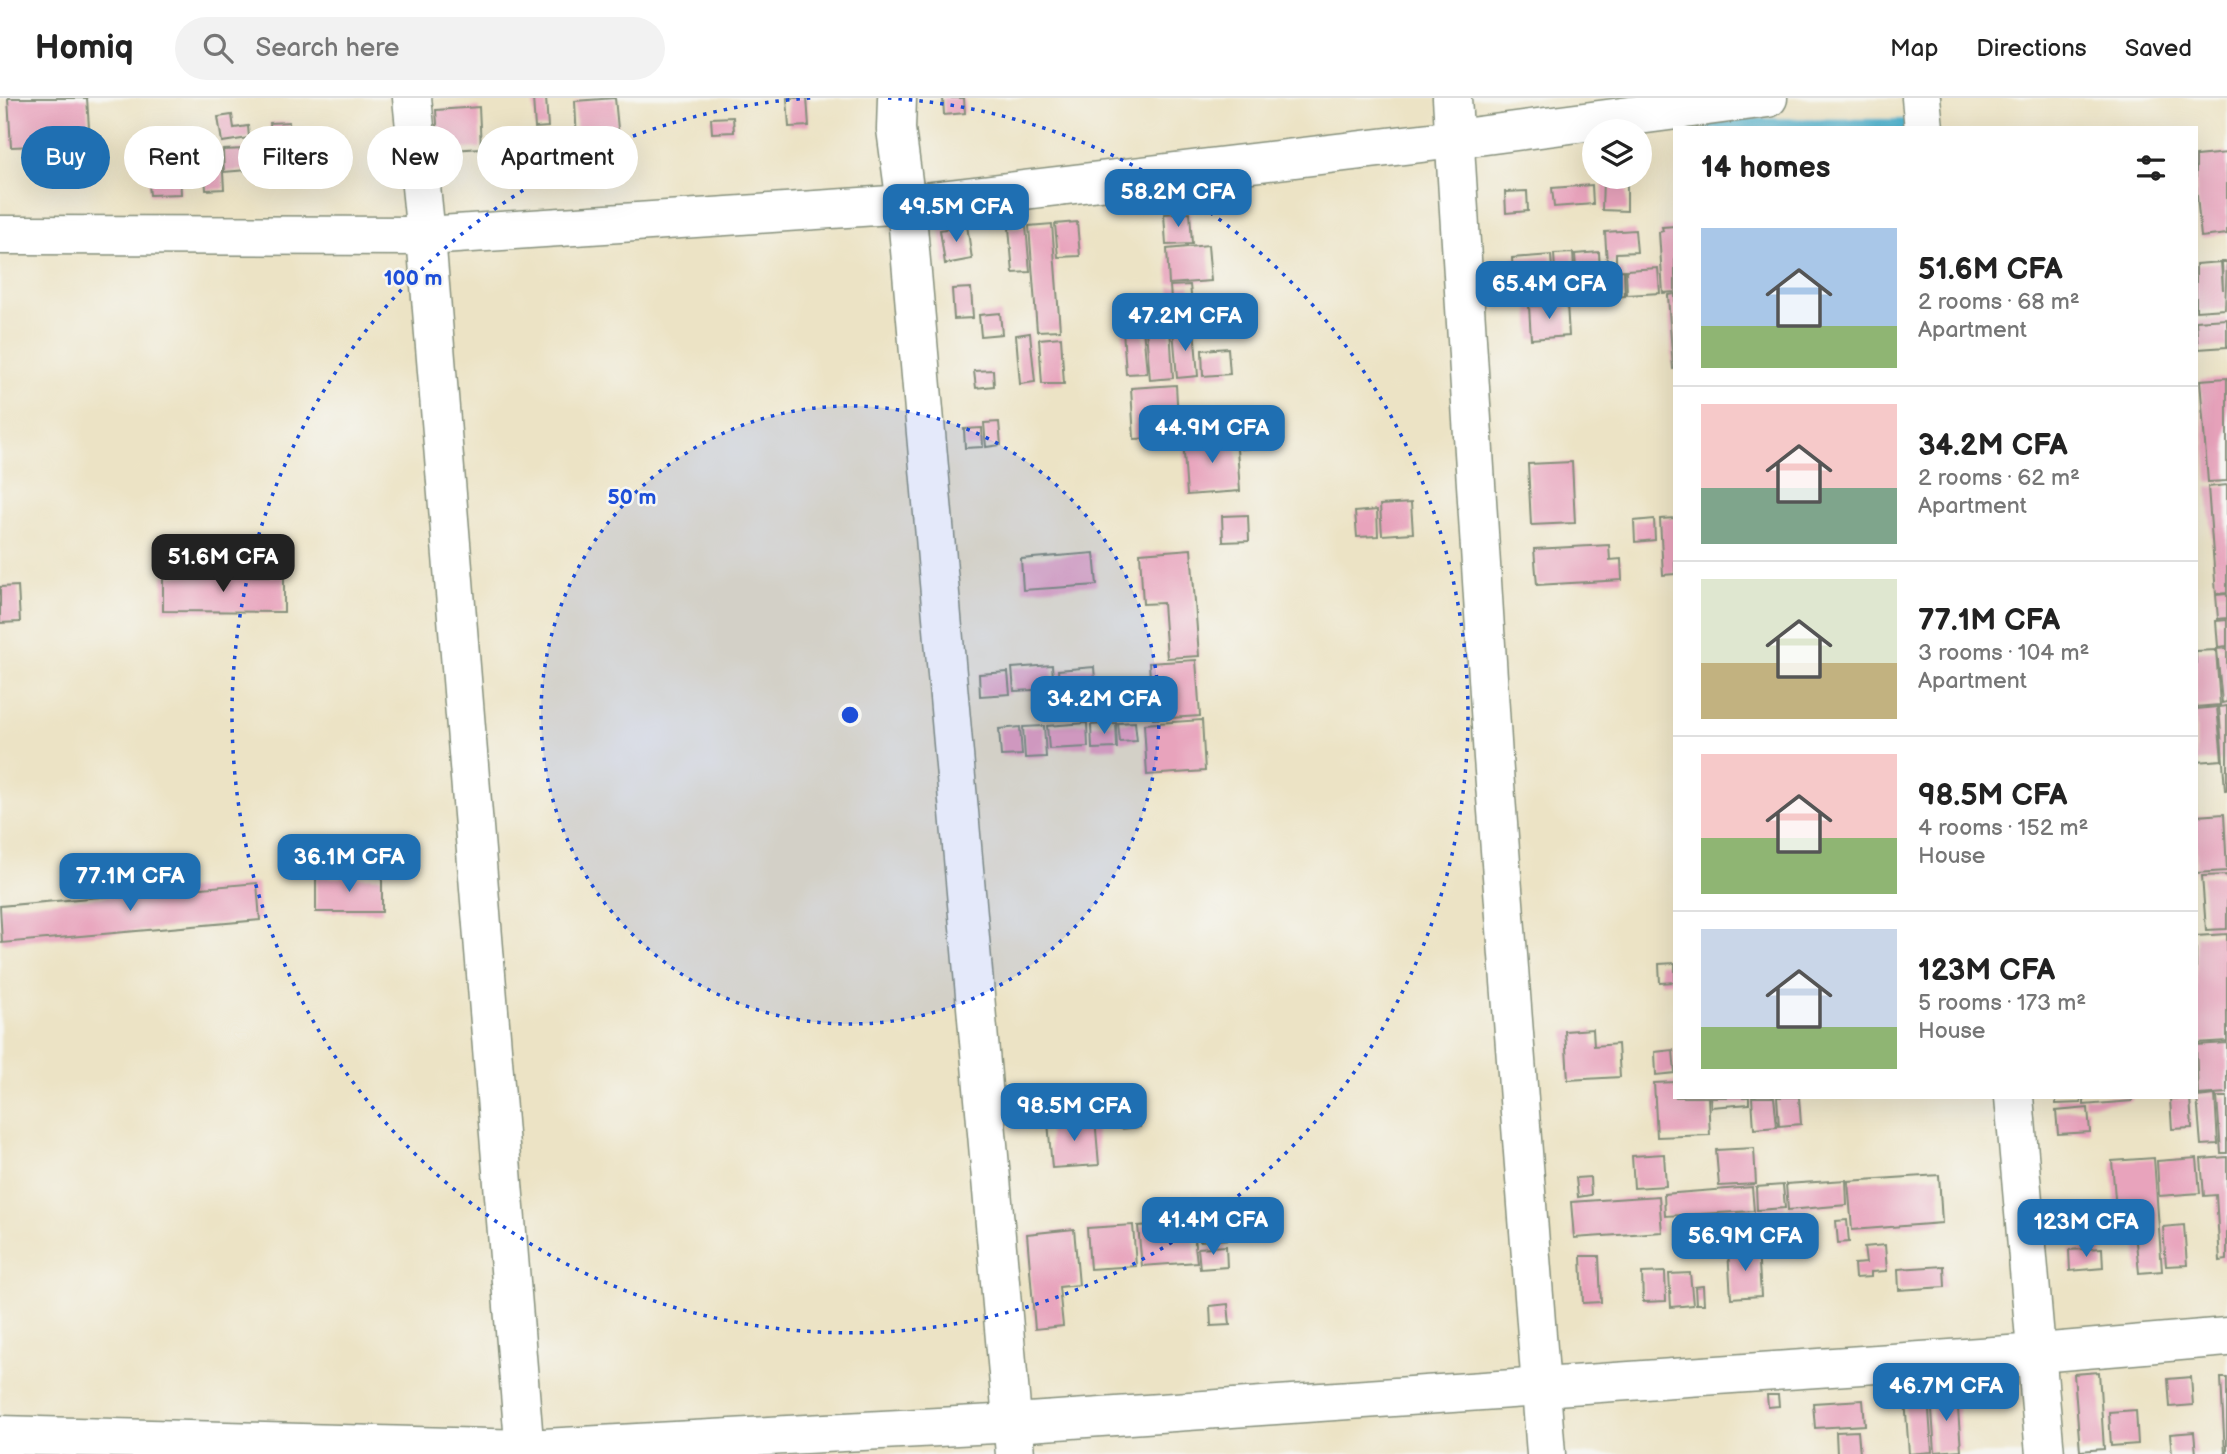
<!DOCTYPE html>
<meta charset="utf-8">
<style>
:root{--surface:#fff;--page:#f2f2f2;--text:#222;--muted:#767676;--line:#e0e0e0;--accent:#1f6fb2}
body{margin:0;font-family:"Balsamiq Sans",sans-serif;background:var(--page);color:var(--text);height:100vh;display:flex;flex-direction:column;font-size:26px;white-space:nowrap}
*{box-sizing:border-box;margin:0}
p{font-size:23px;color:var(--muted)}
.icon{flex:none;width:38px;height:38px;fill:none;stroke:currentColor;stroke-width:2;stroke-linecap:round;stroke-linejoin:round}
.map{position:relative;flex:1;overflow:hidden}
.panel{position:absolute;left:1673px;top:28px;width:525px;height:973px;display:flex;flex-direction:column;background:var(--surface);border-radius:0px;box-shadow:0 7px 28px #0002}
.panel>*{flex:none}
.banner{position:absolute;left:21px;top:28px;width:665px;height:63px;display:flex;gap:14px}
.fabs{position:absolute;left:1582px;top:21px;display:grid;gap:14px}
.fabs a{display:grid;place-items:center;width:70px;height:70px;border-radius:50%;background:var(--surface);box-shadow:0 7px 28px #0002;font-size:35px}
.price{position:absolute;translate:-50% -60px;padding:0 16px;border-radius:14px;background:var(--accent);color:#fff;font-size:23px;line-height:46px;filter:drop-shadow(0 2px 4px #0008)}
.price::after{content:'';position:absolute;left:50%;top:42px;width:21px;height:16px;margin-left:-10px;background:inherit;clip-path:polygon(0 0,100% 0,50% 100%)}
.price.current{background:#222;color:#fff}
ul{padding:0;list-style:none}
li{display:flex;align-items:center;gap:21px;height:175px;padding:0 28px}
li+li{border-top:2px solid var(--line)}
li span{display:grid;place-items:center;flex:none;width:196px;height:140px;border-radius:0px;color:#555}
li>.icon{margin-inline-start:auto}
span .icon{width:84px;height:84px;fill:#fffc;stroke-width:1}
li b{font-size:30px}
h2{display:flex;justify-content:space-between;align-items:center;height:84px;padding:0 28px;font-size:30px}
.pill{padding:0 24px;border-radius:32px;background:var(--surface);box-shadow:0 7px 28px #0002;font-size:24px;line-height:63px}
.pill.current{background:var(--accent);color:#fff}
header{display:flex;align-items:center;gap:42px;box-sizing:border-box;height:98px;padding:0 35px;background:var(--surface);border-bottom:2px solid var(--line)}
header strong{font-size:33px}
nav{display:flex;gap:38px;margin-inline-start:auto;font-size:24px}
.search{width:490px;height:63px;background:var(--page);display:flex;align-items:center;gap:18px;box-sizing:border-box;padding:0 24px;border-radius:38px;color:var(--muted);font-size:26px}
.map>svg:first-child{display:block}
</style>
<header>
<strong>Homiq</strong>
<div class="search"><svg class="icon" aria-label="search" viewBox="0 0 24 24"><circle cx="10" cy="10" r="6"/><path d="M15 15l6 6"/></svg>Search here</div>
<nav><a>Map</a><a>Directions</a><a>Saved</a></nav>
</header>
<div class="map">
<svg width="2227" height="1356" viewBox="0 0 2227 1356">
<rect width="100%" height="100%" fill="#f6f6f2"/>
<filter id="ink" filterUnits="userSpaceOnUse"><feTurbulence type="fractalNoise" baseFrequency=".0143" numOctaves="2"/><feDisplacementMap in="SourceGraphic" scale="14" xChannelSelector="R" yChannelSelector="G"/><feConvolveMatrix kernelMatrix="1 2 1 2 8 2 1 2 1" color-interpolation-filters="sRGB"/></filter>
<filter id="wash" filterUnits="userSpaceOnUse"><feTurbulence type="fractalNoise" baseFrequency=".00686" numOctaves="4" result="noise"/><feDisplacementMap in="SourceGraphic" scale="28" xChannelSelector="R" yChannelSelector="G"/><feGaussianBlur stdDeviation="1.57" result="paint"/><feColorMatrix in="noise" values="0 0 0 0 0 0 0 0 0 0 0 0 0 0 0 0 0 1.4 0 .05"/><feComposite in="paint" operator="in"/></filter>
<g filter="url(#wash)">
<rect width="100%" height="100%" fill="#ece3c5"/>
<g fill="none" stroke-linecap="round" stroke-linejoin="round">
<path stroke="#4fb2ce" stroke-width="12" d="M 1703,22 L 1711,26 L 1919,27"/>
</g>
<g id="blocks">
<g fill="#e8a3bc">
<path d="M 8,0 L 87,0 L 90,45 L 73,46 L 74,54 L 35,56 L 35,48 L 11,49 Z"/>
<path d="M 533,0 L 546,0 L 548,29 L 535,30 Z"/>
<path d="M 615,0 L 619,41 L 577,45 L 575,3 Z"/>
<path d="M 787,0 L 807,0 L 809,28 L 789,29 Z"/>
<path d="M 943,0 L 964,0 L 965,15 L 944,17 Z"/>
<path d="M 479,9 L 481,50 L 439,53 L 436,12 Z"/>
<path d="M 232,17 L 234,30 L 248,28 L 249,40 L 222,44 L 218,19 Z"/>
<path d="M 733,19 L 734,34 L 712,35 L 711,20 Z"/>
<path d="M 289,24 L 290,39 L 271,41 L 270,25 Z"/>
<path d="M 326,43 L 327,66 L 301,68 L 300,45 Z"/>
<path d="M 245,51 L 247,72 L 224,74 L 223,52 Z"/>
<path d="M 2227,55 L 2227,136 L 2201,139 L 2196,87 L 2196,58 Z"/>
<path d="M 222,59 L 224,91 L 206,92 L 204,60 Z"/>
<path d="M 180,75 L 181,96 L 150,97 L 148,76 Z"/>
<path d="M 1603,81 L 1627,82 L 1627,113 L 1602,112 Z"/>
<path d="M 1592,87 L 1593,106 L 1554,109 L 1552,90 Z"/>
<path d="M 1527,93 L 1528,113 L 1506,115 L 1505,94 Z"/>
<path d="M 1190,114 L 1192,146 L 1166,147 L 1164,116 Z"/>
<path d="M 1077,124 L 1080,158 L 1058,159 L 1055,126 Z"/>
<path d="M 1052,126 L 1060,232 L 1037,233 L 1029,128 Z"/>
<path d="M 967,127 L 972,161 L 945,166 L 940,132 Z"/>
<path d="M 1026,128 L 1030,174 L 1013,175 L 1009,130 Z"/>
<path d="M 1675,128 L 1675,194 L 1663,195 L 1659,134 L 1663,133 L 1662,129 Z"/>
<path d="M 1635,132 L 1637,154 L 1616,155 L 1616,164 L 1607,165 L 1605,134 Z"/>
<path d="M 1208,147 L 1211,183 L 1169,186 L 1167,151 Z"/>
<path d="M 1599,154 L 1601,193 L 1601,174 L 1624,172 L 1625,198 L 1578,202 L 1575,156 Z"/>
<path d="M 1573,155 L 1576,201 L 1557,202 L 1554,156 Z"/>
<path d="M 1551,157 L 1554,203 L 1515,205 L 1512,160 Z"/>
<path d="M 2221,164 L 2223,192 L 2222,164 L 2227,164 L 2225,211 L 2196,213 L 2196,166 Z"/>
<path d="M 1658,170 L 1660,195 L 1627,197 L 1626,172 Z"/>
<path d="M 1190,187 L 1194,226 L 1173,228 L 1170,188 Z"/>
<path d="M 971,190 L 973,220 L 954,221 L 952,191 Z"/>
<path d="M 1675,196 L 1675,271 L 1673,271 L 1668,197 Z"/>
<path d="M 1168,199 L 1169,225 L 1142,227 L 1140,201 Z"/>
<path d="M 1567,206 L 1569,238 L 1531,241 L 1529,208 Z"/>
<path d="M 1000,215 L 1002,236 L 981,238 L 979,217 Z"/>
<path d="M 2227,221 L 2227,249 L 2198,251 L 2196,223 Z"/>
<path d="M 1170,229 L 1173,280 L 1150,282 L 1146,232 Z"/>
<path d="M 1143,230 L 1147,275 L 1126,276 L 1123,232 Z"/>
<path d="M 1194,230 L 1198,278 L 1177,280 L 1173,231 Z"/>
<path d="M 1030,235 L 1035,284 L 1020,286 L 1016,237 Z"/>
<path d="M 1061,239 L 1064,286 L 1042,286 L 1039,241 Z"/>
<path d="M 1228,250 L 1230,276 L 1203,278 L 1202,252 Z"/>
<path d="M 993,272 L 994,288 L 976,290 L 974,273 Z"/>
<path d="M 2227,280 L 2227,383 L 2208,384 L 2200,282 Z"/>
<path d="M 1176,287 L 1179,339 L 1134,341 L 1131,290 Z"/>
<path d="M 999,324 L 1001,347 L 986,349 L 984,325 Z"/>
<path d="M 982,330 L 983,349 L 965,350 L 964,331 Z"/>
<path d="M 1273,331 L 1275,348 L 1241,351 L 1240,334 Z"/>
<path d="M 1236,337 L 1240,393 L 1187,397 L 1183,341 Z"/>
<path d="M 1572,364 L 1575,425 L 1531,427 L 1528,366 Z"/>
<path d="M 2227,387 L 2227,495 L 2216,496 L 2208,389 Z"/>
<path d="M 1411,405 L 1413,435 L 1382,437 L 1380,407 Z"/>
<path d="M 1377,412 L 1378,438 L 1357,439 L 1355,414 Z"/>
<path d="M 1248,417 L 1249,443 L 1223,444 L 1222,418 Z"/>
<path d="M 1675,420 L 1675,476 L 1663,477 L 1660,421 Z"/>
<path d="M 1654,421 L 1655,442 L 1635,444 L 1634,423 Z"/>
<path d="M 1609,447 L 1610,462 L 1621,461 L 1622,482 L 1537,487 L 1534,451 Z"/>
<path d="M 1191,451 L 1199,558 L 1167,560 L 1163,505 L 1143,506 L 1140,455 Z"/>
<path d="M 1094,455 L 1097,487 L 1023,492 L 1021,461 Z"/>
<path d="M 163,477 L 284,478 L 284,514 L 163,513 Z"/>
<path d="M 18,488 L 20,524 L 0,525 L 0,489 Z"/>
<path d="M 2227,496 L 2227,520 L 2218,521 L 2216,497 Z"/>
<path d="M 2227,522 L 2227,548 L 2218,549 L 2216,523 Z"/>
<path d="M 2227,550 L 2227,604 L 2222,605 L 2217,551 Z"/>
<path d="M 2216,552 L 2220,607 L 2196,609 L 2196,553 Z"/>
<path d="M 1196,562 L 1200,618 L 1153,621 L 1149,565 Z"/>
<path d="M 1052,567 L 1054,591 L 1014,593 L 1012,570 Z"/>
<path d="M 1094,569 L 1096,595 L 1060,598 L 1058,572 Z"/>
<path d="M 1008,574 L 1010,596 L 980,598 L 979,576 Z"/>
<path d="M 2227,608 L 2227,692 L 2225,692 L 2219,609 Z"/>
<path d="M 2217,609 L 2222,662 L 2196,664 L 2196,611 Z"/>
<path d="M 1202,622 L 1205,673 L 1147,677 L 1144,626 Z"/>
<path d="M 1135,624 L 1137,643 L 1120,644 L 1118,625 Z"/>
<path d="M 1087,625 L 1088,649 L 1049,651 L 1047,628 Z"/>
<path d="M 1116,625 L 1117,650 L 1092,651 L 1091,627 Z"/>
<path d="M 1044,628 L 1046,659 L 1025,660 L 1023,629 Z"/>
<path d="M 1020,629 L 1022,657 L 1001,658 L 999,631 Z"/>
<path d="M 2224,716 L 2227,773 L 2196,775 L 2196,718 Z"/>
<path d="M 2227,777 L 2227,831 L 2206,832 L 2202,778 Z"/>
<rect x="316" y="779" width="66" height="35"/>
<path d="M 257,785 L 260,822 L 2,845 L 0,808 Z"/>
<path d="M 2227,836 L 2227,943 L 2196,945 L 2196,838 Z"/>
<path d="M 1675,865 L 1675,884 L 1660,885 L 1659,866 Z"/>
<path d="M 1593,931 L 1594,948 L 1618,946 L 1620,979 L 1568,982 L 1565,933 Z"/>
<path d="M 2227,945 L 2227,995 L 2198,997 L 2196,947 Z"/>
<path d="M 1673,952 L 1675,975 L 1656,977 L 1655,954 Z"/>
<path d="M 1675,984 L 1675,999 L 1708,999 L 1710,1037 L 1657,1039 L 1654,985 Z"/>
<path d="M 2215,997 L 2218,1046 L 2201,1047 L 2197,999 Z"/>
<path d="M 1710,999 L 1749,999 L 1749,1006 L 1711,1009 Z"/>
<path d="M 1752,999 L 1774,999 L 1777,1029 L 1754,1031 Z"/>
<path d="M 1777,999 L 1799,999 L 1801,1026 L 1779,1028 Z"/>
<path d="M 2056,999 L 2081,999 L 2081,1005 L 2056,1006 Z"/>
<path d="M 2084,999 L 2132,999 L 2132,1003 L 2084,1007 Z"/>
<path d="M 2217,999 L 2227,999 L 2227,1055 L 2221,1055 Z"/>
<path d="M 2190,1000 L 2192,1030 L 2172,1031 L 2170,1001 Z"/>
<path d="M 2088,1010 L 2090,1034 L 2058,1036 L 2056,1013 Z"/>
<path d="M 1139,1012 L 1140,1029 L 1121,1031 L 1119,1014 Z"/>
<path d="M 1095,1020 L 1099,1067 L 1052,1070 L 1048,1024 Z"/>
<path d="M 1754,1050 L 1756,1086 L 1719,1088 L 1716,1052 Z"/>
<path d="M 1664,1056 L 1666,1088 L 1634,1090 L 1632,1058 Z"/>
<path d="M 2227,1059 L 2227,1162 L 2220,1163 L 2216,1097 L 2204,1098 L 2201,1061 Z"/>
<path d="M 2154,1060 L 2162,1173 L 2139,1175 L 2134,1124 L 2117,1125 L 2112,1063 Z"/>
<path d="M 2197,1060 L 2200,1095 L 2159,1098 L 2157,1063 Z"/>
<path d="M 1939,1077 L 1942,1125 L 1852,1132 L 1848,1083 Z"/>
<path d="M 1590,1079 L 1591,1097 L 1578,1099 L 1576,1080 Z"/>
<path d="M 1846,1082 L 1847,1107 L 1788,1112 L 1786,1086 Z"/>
<path d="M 1783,1087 L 1785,1110 L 1757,1112 L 1756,1089 Z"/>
<path d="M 1752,1089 L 1754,1113 L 1665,1118 L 1664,1096 Z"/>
<path d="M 1659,1098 L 1662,1134 L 1574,1140 L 1571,1104 Z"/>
<path d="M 1226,1119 L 1229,1141 L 1200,1143 L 1198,1122 Z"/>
<path d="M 1847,1122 L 1849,1144 L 1838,1145 L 1836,1123 Z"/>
<path d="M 1192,1124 L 1197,1164 L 1142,1168 L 1138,1128 Z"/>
<path d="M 1133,1127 L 1136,1168 L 1090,1171 L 1087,1130 Z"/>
<path d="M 2184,1127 L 2187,1167 L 2166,1168 L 2163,1129 Z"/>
<path d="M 1074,1131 L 1079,1187 L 1059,1189 L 1063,1228 L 1035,1231 L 1027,1136 Z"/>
<path d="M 1885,1147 L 1887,1173 L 1871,1174 L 1871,1179 L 1855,1180 L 1854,1166 L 1866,1165 L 1864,1149 Z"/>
<path d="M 1226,1148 L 1227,1169 L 1200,1171 L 1198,1150 Z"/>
<path d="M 1758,1150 L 1761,1198 L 1731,1200 L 1728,1152 Z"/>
<path d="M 2102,1150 L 2103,1170 L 2070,1173 L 2069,1152 Z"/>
<path d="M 1581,1158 L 1599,1158 L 1601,1204 L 1583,1205 Z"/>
<path d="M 1944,1168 L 1945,1189 L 1899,1192 L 1898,1171 Z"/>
<path d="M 1665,1174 L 1666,1203 L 1643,1204 L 1642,1175 Z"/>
<path d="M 1690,1175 L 1693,1207 L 1671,1209 L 1669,1176 Z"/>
<path d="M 1703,1188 L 1704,1206 L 1696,1206 L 1695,1189 Z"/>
<path d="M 1228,1206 L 1230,1227 L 1211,1228 L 1210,1208 Z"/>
<path d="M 2099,1274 L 2104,1351 L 2080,1353 L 2074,1276 Z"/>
<path d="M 2191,1279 L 2193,1307 L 2170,1309 L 2168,1281 Z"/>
<path d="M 2221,1280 L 2227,1280 L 2227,1356 L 2225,1356 Z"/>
<path d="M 1767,1297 L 1778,1297 L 1779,1308 L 1768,1309 Z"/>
<path d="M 1957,1297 L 1961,1352 L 1935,1354 L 1931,1299 Z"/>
<path d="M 1928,1299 L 1932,1354 L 1909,1356 L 1905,1301 Z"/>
<path d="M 1863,1302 L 1865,1327 L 1815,1330 L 1813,1305 Z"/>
<path d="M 2136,1312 L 2138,1346 L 2111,1348 L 2109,1314 Z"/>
<path d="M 1858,1333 L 1860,1356 L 1837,1356 L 1836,1334 Z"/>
<path d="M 2194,1334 L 2196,1356 L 2172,1356 L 2170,1336 Z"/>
</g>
</g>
</g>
<g filter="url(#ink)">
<use href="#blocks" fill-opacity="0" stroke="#86907c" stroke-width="2"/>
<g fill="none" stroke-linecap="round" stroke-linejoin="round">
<defs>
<g id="minor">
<path d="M 412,0 L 426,138 L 525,1356"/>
<path d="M 897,0 L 896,31 L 906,106 L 1015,1356"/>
<path d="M 1452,0 L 1493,660 L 1546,1356"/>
<path d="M 1921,0 L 1924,30"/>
<path d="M 0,137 L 426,138 L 906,106 L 1455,41 L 1768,0"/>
<path d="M 2014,999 L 2045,1356"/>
<path d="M 0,1337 L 525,1351 L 1014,1325 L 2038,1255 L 2227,1239"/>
</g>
</defs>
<use href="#minor" stroke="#86907c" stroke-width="41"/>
<use href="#minor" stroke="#fff" stroke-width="38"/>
</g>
</g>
<circle cx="850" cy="617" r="309" fill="#1d4ed8" fill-opacity=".12"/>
<g fill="none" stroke="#1d4ed8" stroke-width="3.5" stroke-dasharray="3.5 7">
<circle cx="850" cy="617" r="309"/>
<path d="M888 0A618 618 0 1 1 812 0"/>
</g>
<circle cx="850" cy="617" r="10" fill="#1d4ed8" stroke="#f6f6f2" stroke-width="3.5"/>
<g font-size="21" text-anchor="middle" font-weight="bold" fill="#1d4ed8" stroke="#f6f6f2" stroke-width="5" stroke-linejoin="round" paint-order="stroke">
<text x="413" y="187">100 m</text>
<text x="632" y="406">50 m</text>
</g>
</svg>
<div class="fabs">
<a><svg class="icon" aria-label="layers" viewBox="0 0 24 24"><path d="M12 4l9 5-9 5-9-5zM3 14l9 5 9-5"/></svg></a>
</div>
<b class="price" style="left:1178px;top:131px">58.2M CFA</b>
<b class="price" style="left:956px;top:146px">49.5M CFA</b>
<b class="price" style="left:1549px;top:223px">65.4M CFA</b>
<b class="price" style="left:1185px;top:255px">47.2M CFA</b>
<b class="price" style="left:1212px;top:367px">44.9M CFA</b>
<b class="price current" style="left:223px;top:496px">51.6M CFA</b>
<b class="price" style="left:1104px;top:638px">34.2M CFA</b>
<b class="price" style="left:349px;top:796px">36.1M CFA</b>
<b class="price" style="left:130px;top:815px">77.1M CFA</b>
<b class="price" style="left:1074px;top:1045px">98.5M CFA</b>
<b class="price" style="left:1213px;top:1159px">41.4M CFA</b>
<b class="price" style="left:2086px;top:1161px">123M CFA</b>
<b class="price" style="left:1745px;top:1175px">56.9M CFA</b>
<b class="price" style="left:1946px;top:1325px">46.7M CFA</b>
<div class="banner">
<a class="pill current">Buy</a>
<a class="pill">Rent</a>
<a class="pill">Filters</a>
<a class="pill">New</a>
<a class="pill">Apartment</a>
</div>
<section class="panel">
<h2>14 homes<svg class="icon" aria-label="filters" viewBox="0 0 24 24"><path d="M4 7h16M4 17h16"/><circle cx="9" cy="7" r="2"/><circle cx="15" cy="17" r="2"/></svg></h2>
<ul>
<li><span style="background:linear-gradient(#a9c7e8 70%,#8fb573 0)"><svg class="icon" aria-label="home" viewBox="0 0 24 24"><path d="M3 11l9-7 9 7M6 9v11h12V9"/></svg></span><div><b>51.6M CFA</b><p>2 rooms · 68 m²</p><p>Apartment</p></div></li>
<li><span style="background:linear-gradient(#f6c9c9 60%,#7fa58c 0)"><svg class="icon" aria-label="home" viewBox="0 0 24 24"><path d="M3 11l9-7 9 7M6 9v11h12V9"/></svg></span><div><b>34.2M CFA</b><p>2 rooms · 62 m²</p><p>Apartment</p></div></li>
<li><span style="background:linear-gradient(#dfe7d0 60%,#c2b280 0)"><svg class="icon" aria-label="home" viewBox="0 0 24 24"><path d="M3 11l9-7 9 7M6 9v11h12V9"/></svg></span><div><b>77.1M CFA</b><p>3 rooms · 104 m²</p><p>Apartment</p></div></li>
<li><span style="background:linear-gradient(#f6c9c9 60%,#8fb573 0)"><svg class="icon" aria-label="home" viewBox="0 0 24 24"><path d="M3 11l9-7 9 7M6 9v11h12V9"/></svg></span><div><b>98.5M CFA</b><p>4 rooms · 152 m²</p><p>House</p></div></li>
<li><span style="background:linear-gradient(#c9d6e8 70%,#8fb573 0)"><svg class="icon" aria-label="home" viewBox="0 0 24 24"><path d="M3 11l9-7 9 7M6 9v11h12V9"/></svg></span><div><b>123M CFA</b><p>5 rooms · 173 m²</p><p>House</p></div></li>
</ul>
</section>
</div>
